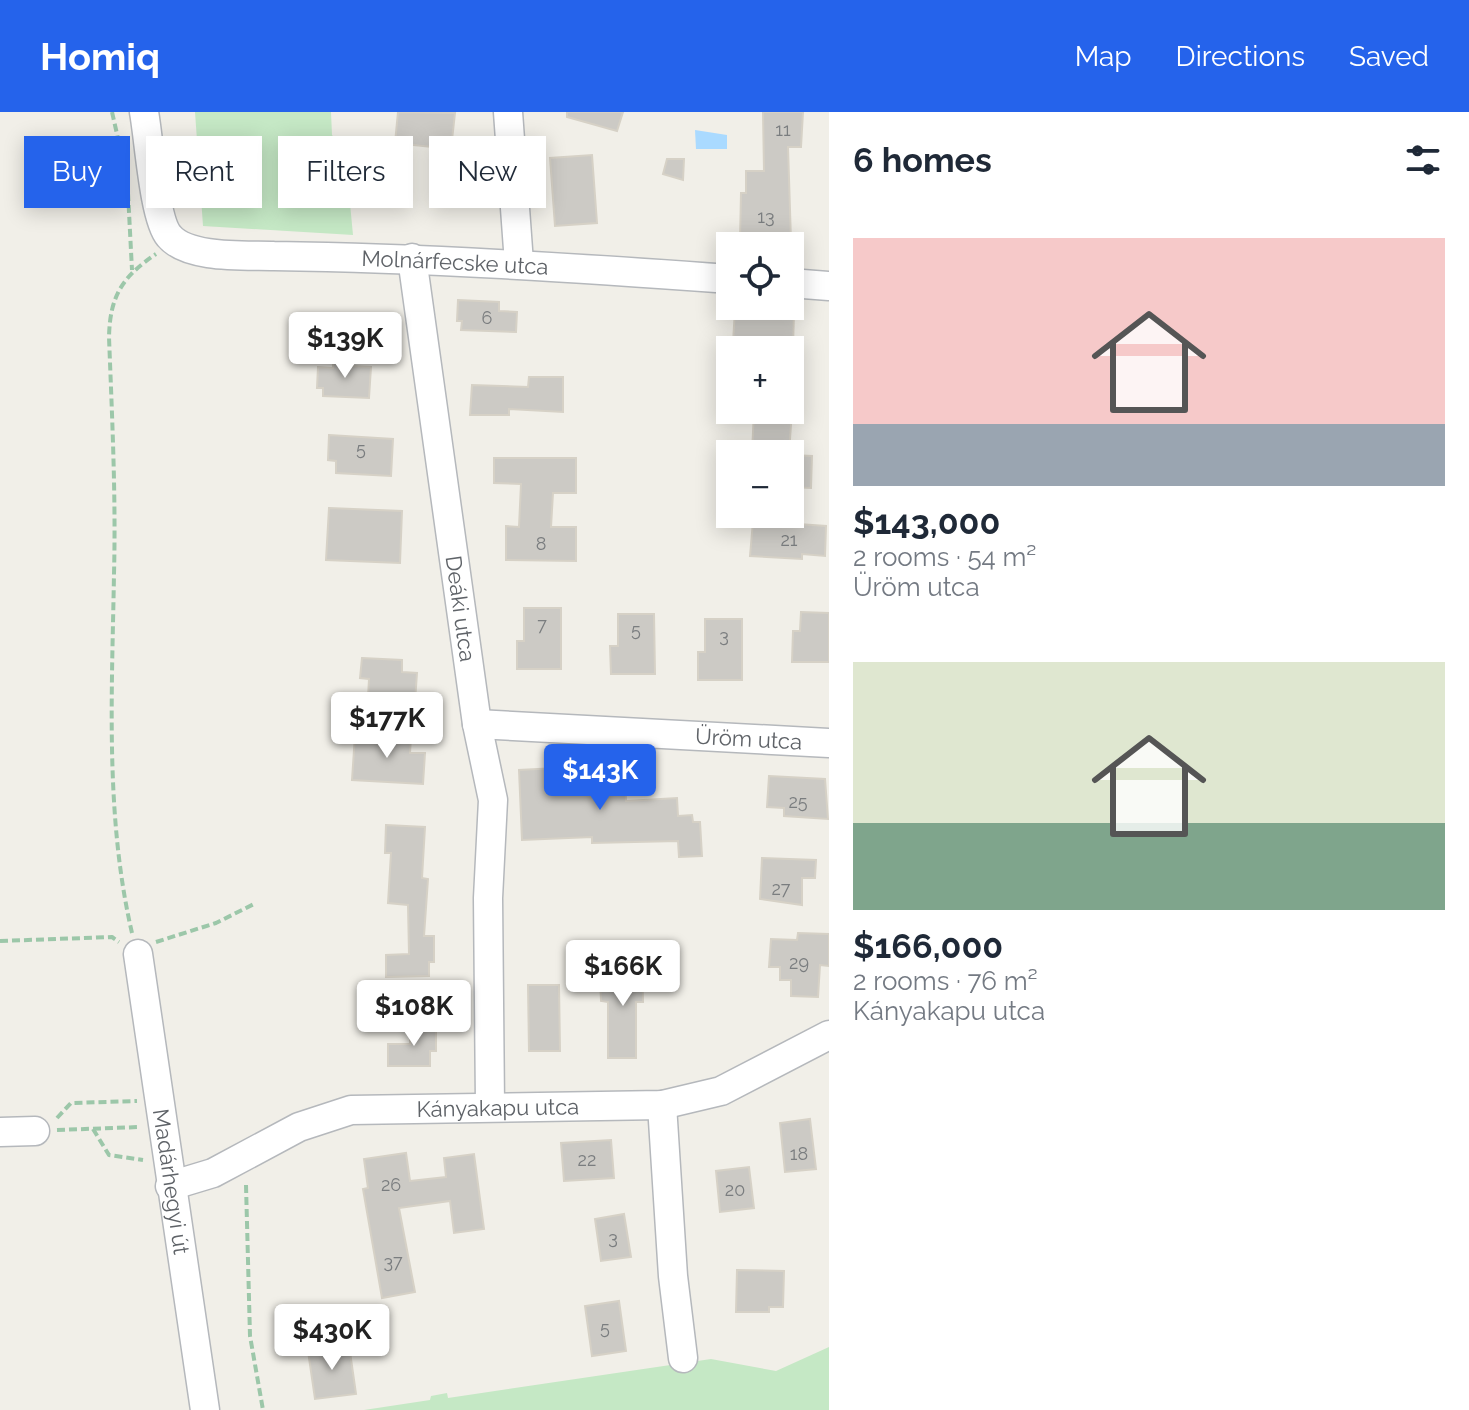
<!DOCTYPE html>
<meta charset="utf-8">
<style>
:root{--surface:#fff;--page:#f2f2f3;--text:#1f2937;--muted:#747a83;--accent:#2563eb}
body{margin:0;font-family:Raleway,sans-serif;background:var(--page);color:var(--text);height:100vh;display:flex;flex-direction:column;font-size:30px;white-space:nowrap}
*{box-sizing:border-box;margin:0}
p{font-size:26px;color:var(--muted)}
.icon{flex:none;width:44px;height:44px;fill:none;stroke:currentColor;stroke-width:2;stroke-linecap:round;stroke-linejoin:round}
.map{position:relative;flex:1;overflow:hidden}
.details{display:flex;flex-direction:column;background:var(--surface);width:640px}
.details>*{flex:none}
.hud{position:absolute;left:24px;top:24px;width:684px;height:72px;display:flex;gap:16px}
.controls{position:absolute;left:716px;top:120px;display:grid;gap:16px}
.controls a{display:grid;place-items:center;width:88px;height:88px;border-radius:0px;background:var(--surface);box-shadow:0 4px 20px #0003;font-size:40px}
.price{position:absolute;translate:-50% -68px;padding:0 18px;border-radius:8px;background:#fff;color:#222;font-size:26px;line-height:52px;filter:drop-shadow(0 2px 4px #0008)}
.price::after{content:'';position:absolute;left:50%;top:48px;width:24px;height:18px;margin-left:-12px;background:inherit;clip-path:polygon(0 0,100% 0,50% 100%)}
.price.current{background:var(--accent);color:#fff}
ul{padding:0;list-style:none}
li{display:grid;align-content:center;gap:16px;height:424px;padding:0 24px}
li span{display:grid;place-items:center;height:248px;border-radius:0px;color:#555}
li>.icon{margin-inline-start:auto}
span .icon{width:144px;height:144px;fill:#fffc;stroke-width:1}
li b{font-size:34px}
h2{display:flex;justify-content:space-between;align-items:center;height:96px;padding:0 24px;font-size:34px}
.chip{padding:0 28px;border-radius:0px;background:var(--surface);box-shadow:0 4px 20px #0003;font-size:28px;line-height:72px}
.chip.current{background:var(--accent);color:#fff}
header{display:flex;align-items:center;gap:48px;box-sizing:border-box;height:112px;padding:0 40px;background:var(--accent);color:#fff}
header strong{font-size:38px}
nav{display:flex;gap:44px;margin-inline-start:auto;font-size:28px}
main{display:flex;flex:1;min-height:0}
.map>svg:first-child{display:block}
</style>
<header>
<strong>Homiq</strong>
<nav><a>Map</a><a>Directions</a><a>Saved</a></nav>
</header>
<main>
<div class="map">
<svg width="829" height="1298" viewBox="0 0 829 1298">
<rect width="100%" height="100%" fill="#f1efe8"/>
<g fill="#c5e8c5">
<path d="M 195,0 L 331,0 L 332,23 L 345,39 L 353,123 L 203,114 Z"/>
<path d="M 829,1235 L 829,1298 L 364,1298 L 430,1288 L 431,1284 L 447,1281 L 448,1286 L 711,1247 L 776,1259 Z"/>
</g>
<path fill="#aadaff" d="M 695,18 L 727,23 L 727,37 L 696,37 Z"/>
<g fill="#cccac5" stroke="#d6d1c6" stroke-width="2">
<path d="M 398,0 L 455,1 L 451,37 L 395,31 Z"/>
<path d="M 567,0 L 623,0 L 617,19 L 567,5 Z"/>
<path d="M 763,0 L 803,0 L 801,35 L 788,35 L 791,129 L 740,128 L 741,81 L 746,81 L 746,59 L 764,59 Z"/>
<path d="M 592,43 L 597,111 L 555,114 L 550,46 Z"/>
<path d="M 667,47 L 684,47 L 683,68 L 663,62 Z"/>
<path d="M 458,188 L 499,190 L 499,199 L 517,200 L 516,220 L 461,218 L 462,209 L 457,209 Z"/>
<path d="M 735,197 L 794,200 L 793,235 L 733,231 Z"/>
<path d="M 333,248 L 351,248 L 351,254 L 371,255 L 369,286 L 323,284 L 323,276 L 317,276 L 318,255 L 333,256 Z"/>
<path d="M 529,265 L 563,265 L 563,300 L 509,297 L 509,303 L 470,303 L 472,273 L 528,275 Z"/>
<path d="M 754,298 L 792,298 L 789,342 L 752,342 Z"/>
<path d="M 329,323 L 393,327 L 391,364 L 336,361 L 336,349 L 328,348 Z"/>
<path d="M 790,343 L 812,344 L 811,376 L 790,375 Z"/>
<path d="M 494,346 L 576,346 L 576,381 L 553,381 L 551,415 L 576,415 L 576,449 L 506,448 L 506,414 L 519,415 L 521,372 L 494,371 Z"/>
<path d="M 329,396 L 402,399 L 400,451 L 326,448 Z"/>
<path d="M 753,409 L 826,414 L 825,444 L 802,442 L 802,447 L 750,444 Z"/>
<path d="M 524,496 L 561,496 L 561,557 L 517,557 L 517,529 L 524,529 Z"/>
<path d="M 801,500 L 829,501 L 829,550 L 792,550 L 793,519 L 800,519 Z"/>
<path d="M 618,502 L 654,502 L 655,562 L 611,562 L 610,534 L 618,534 Z"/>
<path d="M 705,507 L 742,507 L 742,568 L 698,568 L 698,540 L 705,540 Z"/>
<path d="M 362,546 L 402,548 L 402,560 L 417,561 L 415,589 L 368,586 L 369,567 L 360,566 Z"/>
<path d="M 355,623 L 411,625 L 410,641 L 425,641 L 423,672 L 352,668 Z"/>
<path d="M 556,656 L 557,665 L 625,662 L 626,689 L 677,686 L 678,704 L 692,703 L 693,710 L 700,710 L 702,744 L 679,745 L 678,729 L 592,731 L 592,725 L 522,728 L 519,658 Z"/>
<path d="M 769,664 L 825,667 L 828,707 L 784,704 L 784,696 L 767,695 Z"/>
<path d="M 386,713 L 425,715 L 422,766 L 428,767 L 424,824 L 434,824 L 434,850 L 429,850 L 429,864 L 386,865 L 386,843 L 409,842 L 408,793 L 388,791 L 391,741 L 385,741 Z"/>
<path d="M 762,746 L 816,748 L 815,766 L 802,766 L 802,793 L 760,787 Z"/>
<path d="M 798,821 L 829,822 L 829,854 L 820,853 L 818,885 L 791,884 L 791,868 L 780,868 L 780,855 L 769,855 L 771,827 L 797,828 Z"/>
<path d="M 611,851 L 642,851 L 643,890 L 636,890 L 636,946 L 608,946 L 608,890 L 601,889 L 600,868 L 611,867 Z"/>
<path d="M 528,873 L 559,873 L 560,939 L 529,939 Z"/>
<path d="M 410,913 L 436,913 L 436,939 L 430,939 L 430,954 L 388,954 L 388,932 L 410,932 Z"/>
<path d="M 810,1007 L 816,1057 L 785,1060 L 780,1011 Z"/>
<path d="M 611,1028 L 614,1066 L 564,1069 L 561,1031 Z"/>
<path d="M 406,1041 L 410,1069 L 446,1065 L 444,1046 L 474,1042 L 484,1117 L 454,1121 L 450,1089 L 399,1096 L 415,1180 L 382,1186 L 363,1077 L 368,1076 L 364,1047 Z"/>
<path d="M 749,1055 L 754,1096 L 720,1100 L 716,1059 Z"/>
<path d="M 624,1102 L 631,1145 L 601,1149 L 595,1107 Z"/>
<path d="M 737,1158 L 784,1159 L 783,1195 L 769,1195 L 769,1200 L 736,1200 Z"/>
<path d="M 619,1189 L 626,1239 L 592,1244 L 585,1194 Z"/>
<path d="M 349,1233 L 356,1282 L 315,1287 L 308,1239 Z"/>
</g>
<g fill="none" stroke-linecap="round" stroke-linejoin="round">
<defs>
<g id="minor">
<path id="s1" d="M 144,0 C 149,27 154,107 169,124 C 188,147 246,143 274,144 C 426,146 578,156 730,167"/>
<path d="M 508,0 L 519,151"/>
<path id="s2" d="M 412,146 L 477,612 L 493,688 L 488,786 L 490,993"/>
<path d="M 790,171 L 829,174"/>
<path id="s3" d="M 477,612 L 829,631"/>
<path id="s4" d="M 138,842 L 205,1298"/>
<path d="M 662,993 L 673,1164 L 683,1246"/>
<path d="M 0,1020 L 35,1019"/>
<path id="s5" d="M 170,1074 L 213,1061 L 299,1015 L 351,998 L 662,993 L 721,979 L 829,923"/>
</g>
</defs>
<use href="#minor" stroke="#b5b8bc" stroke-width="31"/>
<g stroke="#9cc7a9" stroke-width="4" stroke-dasharray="8 4" stroke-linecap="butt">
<path d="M 112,0 L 122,44"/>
<path d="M 128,81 L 132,158"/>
<path d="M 132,821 C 105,705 112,581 114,462 C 116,383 112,304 109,225 C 110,184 122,165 156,142"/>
<path d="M 0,829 L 112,825 L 119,830"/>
<path d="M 156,830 L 216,811 L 254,792"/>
<path d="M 57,1006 L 71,991 L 137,989"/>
<path d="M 93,1017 L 109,1043 L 143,1048"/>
<path d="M 57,1018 L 140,1015"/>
<path d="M 246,1073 L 250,1224 L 263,1298"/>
</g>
<use href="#minor" stroke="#fff" stroke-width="28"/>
</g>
<g text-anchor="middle" stroke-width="6" stroke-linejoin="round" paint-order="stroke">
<g font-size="18" fill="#7a7d7f">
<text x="783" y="24">11</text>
<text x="766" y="111">13</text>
<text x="487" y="212">6</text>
<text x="361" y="343">5</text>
<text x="789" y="434">21</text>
<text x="541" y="438">8</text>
<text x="542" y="519">7</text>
<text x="636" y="524">5</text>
<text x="724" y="530">3</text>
<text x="798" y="696">25</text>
<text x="781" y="783">27</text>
<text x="799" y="857">29</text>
<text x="799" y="1048">18</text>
<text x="587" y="1054">22</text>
<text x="391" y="1079">26</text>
<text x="735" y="1084">20</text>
<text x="613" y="1132">3</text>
<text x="393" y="1156">37</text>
<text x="605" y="1222">5</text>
</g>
<g font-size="22" fill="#5f6368" stroke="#fff">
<text dy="8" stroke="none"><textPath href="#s1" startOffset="418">Molnárfecske utca</textPath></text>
<text dy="8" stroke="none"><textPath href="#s2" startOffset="354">Deáki utca</textPath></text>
<text dy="8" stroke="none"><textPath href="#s3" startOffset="272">Üröm utca</textPath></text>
<text dy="8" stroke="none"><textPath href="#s5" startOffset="344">Kányakapu utca</textPath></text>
<text dy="8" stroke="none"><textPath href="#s4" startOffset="230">Madárhegyi út</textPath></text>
</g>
</g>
</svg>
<div class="controls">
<a><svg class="icon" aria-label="locate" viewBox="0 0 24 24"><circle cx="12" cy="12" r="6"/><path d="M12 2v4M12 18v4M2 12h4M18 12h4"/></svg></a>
<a>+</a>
<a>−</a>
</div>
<b class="price" style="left:345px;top:268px">$139K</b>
<b class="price" style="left:387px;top:648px">$177K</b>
<b class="price current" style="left:600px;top:700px">$143K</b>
<b class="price" style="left:623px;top:896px">$166K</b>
<b class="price" style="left:414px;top:936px">$108K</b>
<b class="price" style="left:332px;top:1260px">$430K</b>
<div class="hud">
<a class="chip current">Buy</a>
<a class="chip">Rent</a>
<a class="chip">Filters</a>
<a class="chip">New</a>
</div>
</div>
<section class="details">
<h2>6 homes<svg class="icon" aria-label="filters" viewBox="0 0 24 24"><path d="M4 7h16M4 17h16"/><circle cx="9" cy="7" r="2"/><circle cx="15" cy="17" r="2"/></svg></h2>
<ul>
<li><span style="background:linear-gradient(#f6c9c9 75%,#9aa5b1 0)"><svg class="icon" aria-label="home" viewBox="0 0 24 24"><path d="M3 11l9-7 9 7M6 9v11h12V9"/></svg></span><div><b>$143,000</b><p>2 rooms · 54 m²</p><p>Üröm utca</p></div></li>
<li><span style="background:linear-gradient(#dfe7d0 65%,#7fa58c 0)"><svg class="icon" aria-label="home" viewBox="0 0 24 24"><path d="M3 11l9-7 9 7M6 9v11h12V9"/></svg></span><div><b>$166,000</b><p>2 rooms · 76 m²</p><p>Kányakapu utca</p></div></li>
</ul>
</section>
</main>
